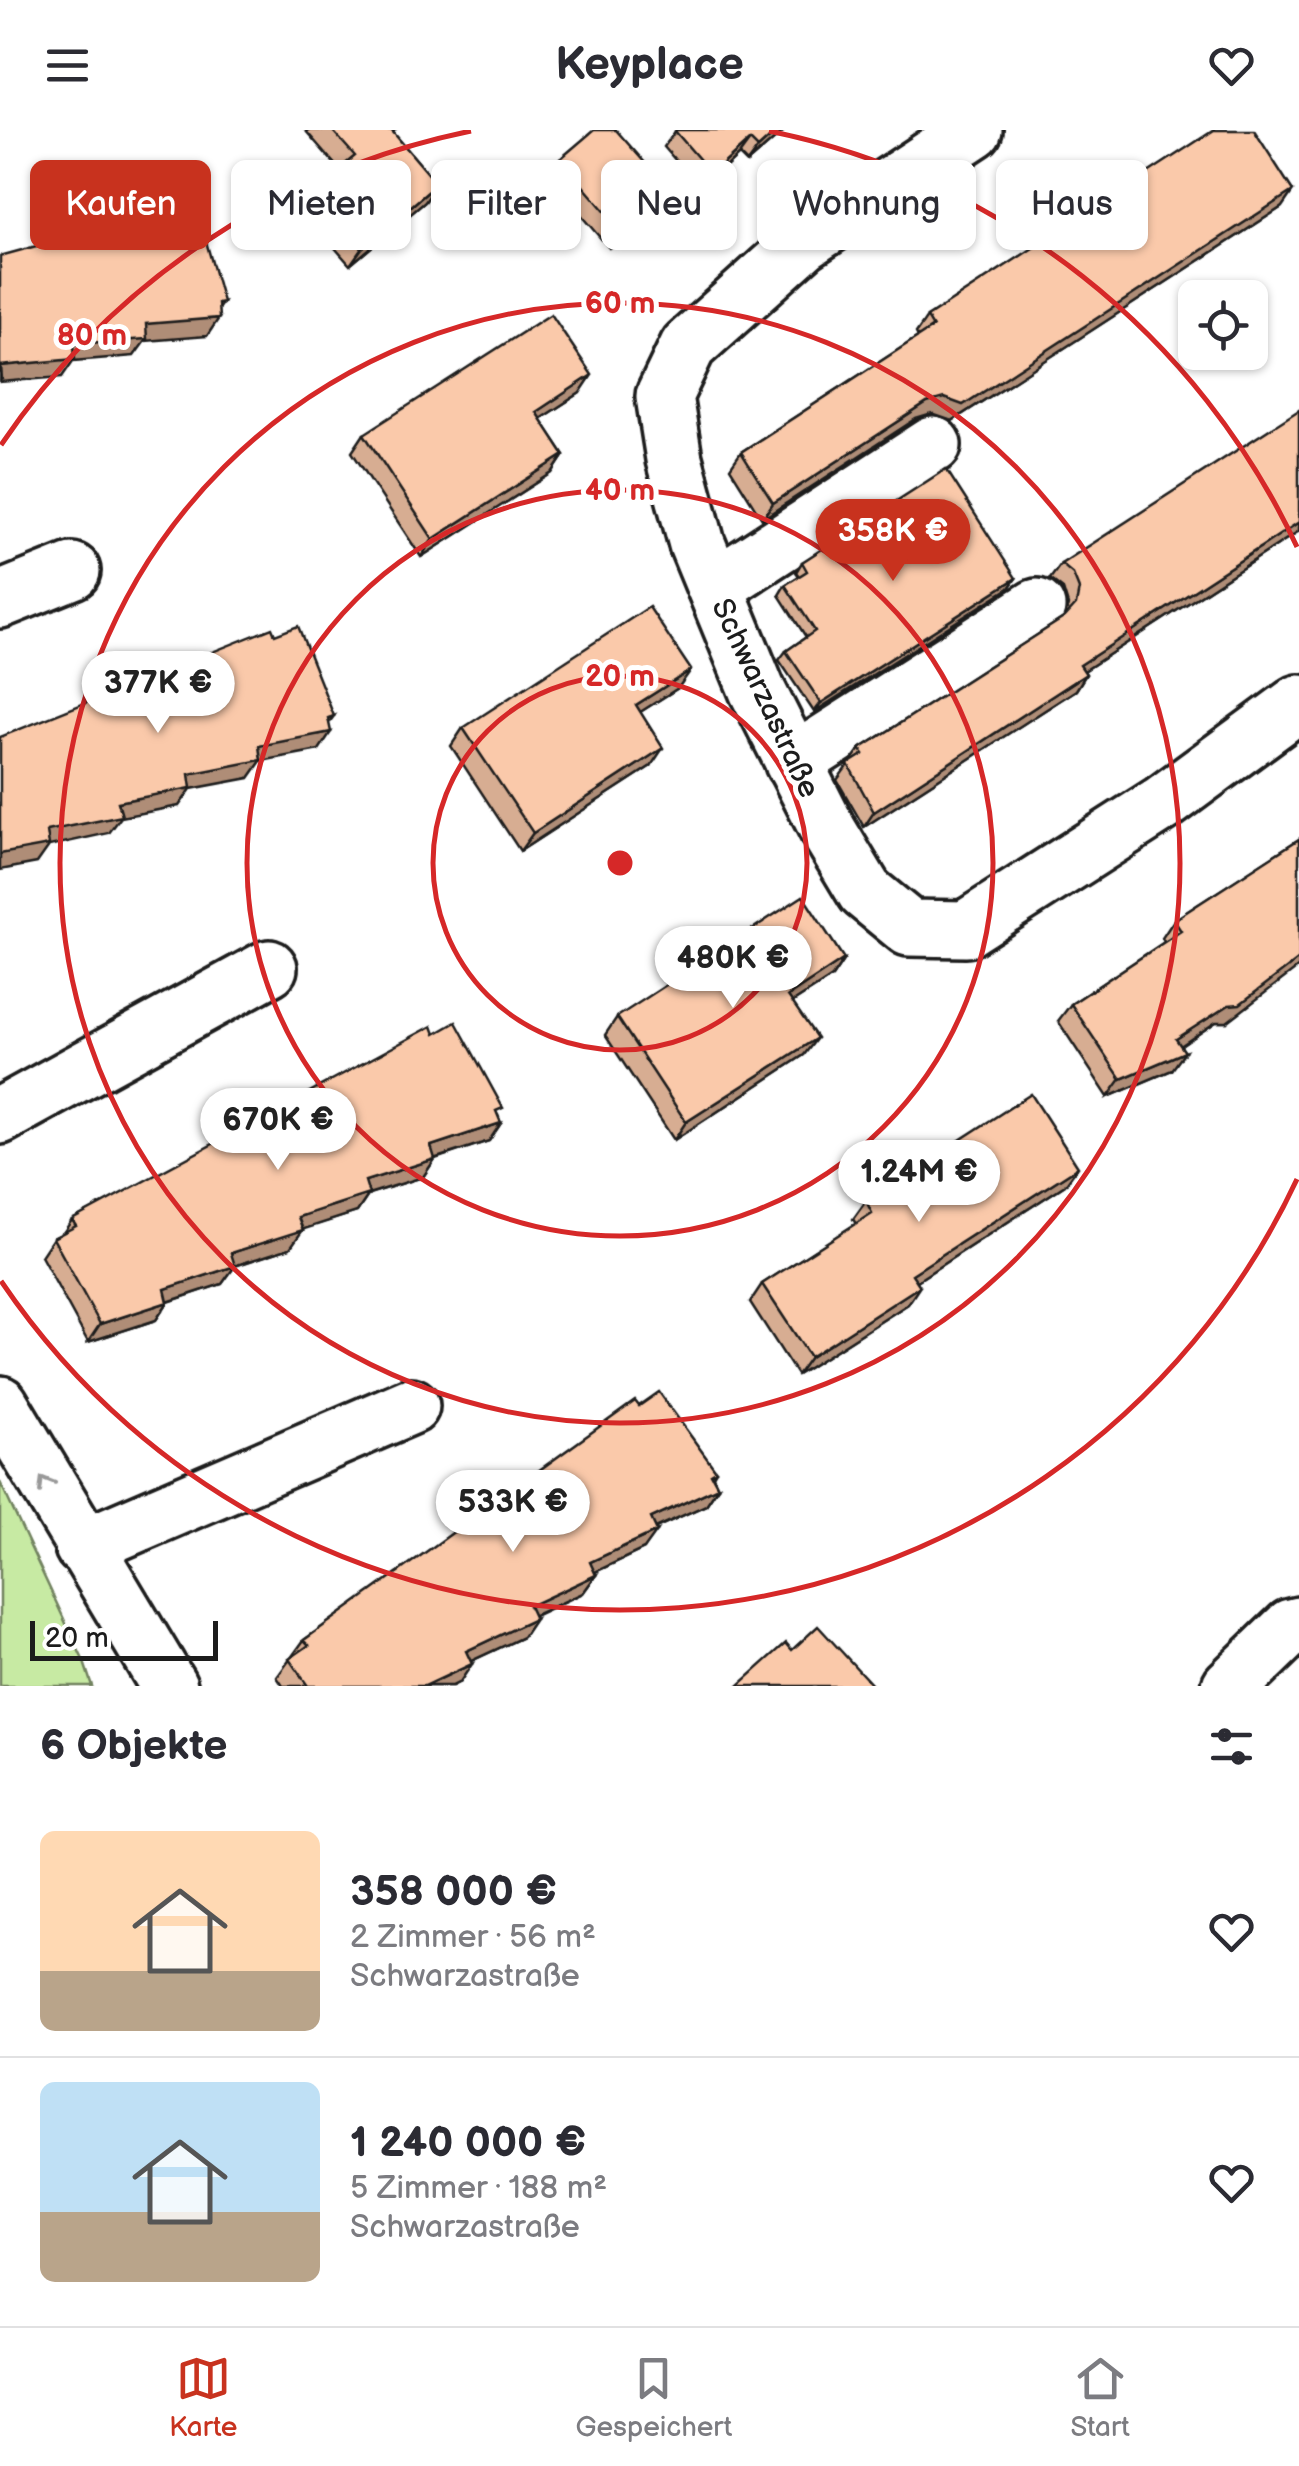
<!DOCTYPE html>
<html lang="de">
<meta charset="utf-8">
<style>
:root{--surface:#fff;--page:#f2f2f3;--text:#2b2b33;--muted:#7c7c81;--line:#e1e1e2;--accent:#c8321e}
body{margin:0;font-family:"Balsamiq Sans",sans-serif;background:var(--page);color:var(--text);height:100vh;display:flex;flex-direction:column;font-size:38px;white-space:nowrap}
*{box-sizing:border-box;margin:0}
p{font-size:32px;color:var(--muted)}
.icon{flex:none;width:55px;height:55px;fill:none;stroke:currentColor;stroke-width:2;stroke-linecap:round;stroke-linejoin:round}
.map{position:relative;height:1556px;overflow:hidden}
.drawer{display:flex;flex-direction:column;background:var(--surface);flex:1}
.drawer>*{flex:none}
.guide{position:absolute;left:30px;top:30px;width:1240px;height:90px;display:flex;gap:20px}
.buttons{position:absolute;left:1178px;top:150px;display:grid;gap:20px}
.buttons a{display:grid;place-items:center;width:90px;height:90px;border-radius:15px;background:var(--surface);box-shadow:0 2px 8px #0004;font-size:50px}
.scale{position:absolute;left:30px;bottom:25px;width:188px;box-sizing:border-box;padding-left:10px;border:5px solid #1c1c1c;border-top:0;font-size:28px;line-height:35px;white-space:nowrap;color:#1c1c1c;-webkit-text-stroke:8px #fff;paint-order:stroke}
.price{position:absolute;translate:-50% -85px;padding:0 22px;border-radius:35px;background:#fff;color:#222;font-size:32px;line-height:65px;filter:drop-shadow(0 2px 5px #0008)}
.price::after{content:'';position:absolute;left:50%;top:60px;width:30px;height:22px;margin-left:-15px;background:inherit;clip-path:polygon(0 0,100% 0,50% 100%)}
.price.selected{background:var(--accent);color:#fff}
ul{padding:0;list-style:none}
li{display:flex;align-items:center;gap:30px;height:250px;padding:0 40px}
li+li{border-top:2px solid var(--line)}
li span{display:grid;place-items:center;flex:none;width:280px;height:200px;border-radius:15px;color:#555}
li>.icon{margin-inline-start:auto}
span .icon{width:120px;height:120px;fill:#fffc;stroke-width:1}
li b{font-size:42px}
h2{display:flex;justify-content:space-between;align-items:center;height:120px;padding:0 40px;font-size:42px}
.chip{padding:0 35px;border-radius:15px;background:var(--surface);box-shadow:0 2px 8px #0004;font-size:35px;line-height:90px}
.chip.selected{background:var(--accent);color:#fff}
header{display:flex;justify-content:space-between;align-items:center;height:130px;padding:0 40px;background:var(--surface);font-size:45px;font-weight:800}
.tab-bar{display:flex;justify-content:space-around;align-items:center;height:140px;border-top:2px solid var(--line);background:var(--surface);font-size:28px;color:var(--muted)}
.tab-bar a{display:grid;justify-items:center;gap:5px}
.tab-bar .selected{color:var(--accent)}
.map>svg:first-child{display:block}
</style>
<header><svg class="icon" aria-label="menu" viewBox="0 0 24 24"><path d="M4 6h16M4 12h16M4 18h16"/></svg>Keyplace<svg class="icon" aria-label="heart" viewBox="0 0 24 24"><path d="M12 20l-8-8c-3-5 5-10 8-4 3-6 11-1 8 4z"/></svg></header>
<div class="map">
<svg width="1299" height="1556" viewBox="0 0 1299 1556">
<rect width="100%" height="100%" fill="#fff"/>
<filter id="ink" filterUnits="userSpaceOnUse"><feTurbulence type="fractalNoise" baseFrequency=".01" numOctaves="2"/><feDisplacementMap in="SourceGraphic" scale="20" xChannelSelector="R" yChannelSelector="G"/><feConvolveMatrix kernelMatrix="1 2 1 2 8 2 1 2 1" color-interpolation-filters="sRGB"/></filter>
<g filter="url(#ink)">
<path fill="#c7eaa3" stroke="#728360" stroke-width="2.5" d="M 0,1352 L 84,1532 L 92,1556 L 0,1556 Z"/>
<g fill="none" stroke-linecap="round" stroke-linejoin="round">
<defs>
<g id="minor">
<path d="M 974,0 L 804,112 L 688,216 L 664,266 L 674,329 L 697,414 L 757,560 L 829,702 L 865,762 L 909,798 L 966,799 L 1163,673 L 1299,573"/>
<path d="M 715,457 L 933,315"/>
<path d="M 0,470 L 72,441"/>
<path d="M 793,633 L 1037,477"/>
<path d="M 0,986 L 269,838"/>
<path d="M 0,1274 L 169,1556"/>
<path d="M 83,1417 L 411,1276"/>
<path d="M 1230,1556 L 1291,1497 L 1299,1495"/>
</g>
</defs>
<use href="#minor" stroke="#1c1c1c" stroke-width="62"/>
<use href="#minor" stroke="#fff" stroke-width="55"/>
</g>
<g fill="#d7ad92" stroke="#1c1c1c" stroke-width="2.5">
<path d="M 305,0 L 395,0 L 393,2 L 437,54 L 425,72 L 350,135 L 301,79 L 313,61 L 339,39 Z"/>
<path d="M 676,0 L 785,0 L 747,33 L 739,25 L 701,60 L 664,17 Z"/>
<path d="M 560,29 L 656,77 L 609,118 L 548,47 Z"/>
<path d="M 1282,77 L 952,291 L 932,284 L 916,289 L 762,389 L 730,338 L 741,322 L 918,207 L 916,203 L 927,187 Z"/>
<path d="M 580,263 L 540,289 L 564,325 L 552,343 L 421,427 L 352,322 L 364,304 Z"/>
<path d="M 1299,401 L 1084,541 L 1086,544 L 1076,560 L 864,697 L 837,650 L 860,619 L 1065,487 L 1068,475 L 1063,459 L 1050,449 L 1061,434 Z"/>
<path d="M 802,432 L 1016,448 L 1009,458 L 814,582 L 779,530 L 786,521 L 806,507 L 779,465 L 785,455 L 799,446 L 796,442 Z"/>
<path d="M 678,558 L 640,582 L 651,636 L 520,721 L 451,616 L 463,598 Z"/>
<path d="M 1299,709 L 1227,892 L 1216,892 L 1181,916 L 1172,940 L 1108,967 L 1058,891 L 1071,874 L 1164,812 L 1162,808 L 1174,790 Z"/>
<path d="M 844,829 L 832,847 L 793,872 L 804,925 L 674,1010 L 605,905 L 617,887 Z"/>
<path d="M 435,904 L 498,985 L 501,993 L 489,1011 L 435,1029 L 423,1047 L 369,1064 L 357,1082 L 302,1099 L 290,1118 L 235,1136 L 222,1154 L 168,1172 L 156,1190 L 88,1212 L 41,1126 L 53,1108 L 63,1103 L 72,1090 Z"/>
<path d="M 1065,1055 L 917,1151 L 908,1174 L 797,1245 L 750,1172 L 762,1154 L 856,1094 L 853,1089 L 866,1071 Z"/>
<path d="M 639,1276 L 716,1341 L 713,1346 L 718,1357 L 706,1375 L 655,1398 L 644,1419 L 595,1442 L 596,1445 L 583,1463 L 534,1486 L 523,1507 L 471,1531 L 460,1552 L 452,1556 L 283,1556 L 277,1547 L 304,1510 Z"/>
</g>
<g fill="#af8d77" stroke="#1c1c1c" stroke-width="2.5">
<path d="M 778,0 L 785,0 L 747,33 L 758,18 Z"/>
<path d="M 750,10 L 739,25 L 701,60 L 712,44 Z"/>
<path d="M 437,54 L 425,72 L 350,135 L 362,118 Z"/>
<path d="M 668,59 L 656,77 L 609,118 L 621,100 Z"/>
<path d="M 1293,61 L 1282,77 L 952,291 L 932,284 L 916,289 L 762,389 L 773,373 L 927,273 Z"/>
<path d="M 223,172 L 211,189 L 219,188 L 207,206 L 145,211 L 134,226 L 73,231 L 62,247 L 0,252 L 1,236 Z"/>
<path d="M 592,245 L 580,263 L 523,300 L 536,282 Z"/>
<path d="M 564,325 L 552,343 L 421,427 L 433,409 Z"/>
<path d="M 1299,392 L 1299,401 L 1070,550 L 1080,535 Z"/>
<path d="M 1016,448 L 1009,458 L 814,582 L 821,573 Z"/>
<path d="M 691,540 L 678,558 L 623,593 L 636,575 Z"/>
<path d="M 1086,544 L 1076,560 L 864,697 L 874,682 Z"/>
<path d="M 334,586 L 321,604 L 331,602 L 319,620 L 261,631 L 249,648 L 191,659 L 179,676 L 121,687 L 109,703 L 49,716 L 37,733 L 0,740 L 0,724 L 47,701 Z"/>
<path d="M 663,618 L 651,636 L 520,721 L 533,703 Z"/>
<path d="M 844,829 L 832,847 L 776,883 L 788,866 Z"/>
<path d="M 1299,829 L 1299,837 L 1227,892 L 1216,892 L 1164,927 L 1176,909 Z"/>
<path d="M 817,908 L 804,925 L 674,1010 L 686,992 Z"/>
<path d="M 1185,922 L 1172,940 L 1108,967 L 1121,949 Z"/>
<path d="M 501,993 L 489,1011 L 418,1034 L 431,1016 Z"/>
<path d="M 435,1029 L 423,1047 L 352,1069 L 365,1051 Z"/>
<path d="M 1078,1037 L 1065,1055 L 900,1162 L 912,1144 Z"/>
<path d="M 369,1064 L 357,1082 L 286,1105 L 298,1087 Z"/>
<path d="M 303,1100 L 290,1118 L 218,1141 L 231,1123 Z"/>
<path d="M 235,1136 L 222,1154 L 152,1177 L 165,1159 Z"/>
<path d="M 920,1156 L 908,1174 L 797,1245 L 810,1227 Z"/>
<path d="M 168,1172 L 156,1190 L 88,1212 L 100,1194 Z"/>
<path d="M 718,1357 L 706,1375 L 638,1406 L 651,1388 Z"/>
<path d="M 657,1401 L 644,1419 L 578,1450 L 590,1432 Z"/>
<path d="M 596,1445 L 583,1463 L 517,1493 L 529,1476 Z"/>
<path d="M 535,1489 L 523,1507 L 454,1539 L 466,1521 Z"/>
<path d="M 472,1534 L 460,1552 L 452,1556 L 425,1556 Z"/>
</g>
<g fill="#fac9aa" stroke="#1c1c1c" stroke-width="2.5">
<path d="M 332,0 L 391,0 L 437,54 L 362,118 L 313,61 L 355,26 Z"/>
<path d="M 594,0 L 616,0 L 668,59 L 621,100 L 560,29 Z"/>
<path d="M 676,0 L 778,0 L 758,18 L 750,10 L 712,44 L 675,1 Z"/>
<path d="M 1214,0 L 1254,0 L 1293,61 L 963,275 L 944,268 L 927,273 L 773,373 L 741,322 L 933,197 L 927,187 Z"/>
<path d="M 171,79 L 173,85 L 197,79 L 223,172 L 218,173 L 219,188 L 146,194 L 147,209 L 74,214 L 75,229 L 1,236 L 2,249 L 0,250 L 0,126 Z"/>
<path d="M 551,184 L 592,245 L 536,282 L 564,325 L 433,409 L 364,304 Z"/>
<path d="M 1299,280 L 1299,392 L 1080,535 L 1086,544 L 874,682 L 848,634 L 864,624 L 860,619 L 1065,487 L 1076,475 L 1079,459 L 1073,444 L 1061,434 Z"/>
<path d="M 946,339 L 1016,448 L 821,573 L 786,521 L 815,501 L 785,455 L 807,441 L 802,432 Z"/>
<path d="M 649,477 L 691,540 L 636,575 L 663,618 L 533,703 L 463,598 Z"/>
<path d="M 298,496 L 334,586 L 328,588 L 331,602 L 259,616 L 261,630 L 189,644 L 191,658 L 118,672 L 122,686 L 47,701 L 49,715 L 0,724 L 0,607 L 272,498 L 275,505 Z"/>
<path d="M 1299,709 L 1299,829 L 1240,874 L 1229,875 L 1176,909 L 1185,922 L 1121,949 L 1071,874 L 1181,801 L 1174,790 Z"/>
<path d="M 803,766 L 844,829 L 788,866 L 817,908 L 686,992 L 617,887 Z"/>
<path d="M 456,892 L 503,978 L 496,981 L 501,993 L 431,1016 L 435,1029 L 365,1051 L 369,1064 L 298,1087 L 303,1100 L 231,1123 L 235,1136 L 165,1159 L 168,1172 L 100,1194 L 53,1108 L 76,1096 L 72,1090 L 432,896 L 435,904 Z"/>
<path d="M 1031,964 L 1078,1037 L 912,1144 L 920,1156 L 810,1227 L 762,1154 L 872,1083 L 866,1071 Z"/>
<path d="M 659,1262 L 716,1341 L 711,1344 L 718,1357 L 651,1388 L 657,1401 L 590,1432 L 596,1445 L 529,1476 L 535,1489 L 466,1521 L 472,1534 L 425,1556 L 308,1556 L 289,1529 L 309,1515 L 304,1510 L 635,1271 L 639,1276 Z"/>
<path d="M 818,1496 L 873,1556 L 738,1556 L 786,1513 L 792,1520 Z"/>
</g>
<defs><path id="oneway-chevron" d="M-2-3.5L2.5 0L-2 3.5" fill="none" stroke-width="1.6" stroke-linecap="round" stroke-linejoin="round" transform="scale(2.5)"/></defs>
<use stroke="#999" href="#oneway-chevron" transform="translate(45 1353) rotate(-121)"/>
</g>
<g fill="none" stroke="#d62828" stroke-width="5">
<circle cx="620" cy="733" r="187"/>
<circle cx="620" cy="733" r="373"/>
<circle cx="620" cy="733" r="560"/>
<path d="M1297 1049A747 747 0 0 1 1 1151M1 315A747 747 0 0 1 471 1M769 1A747 747 0 0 1 1297 417"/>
</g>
<g text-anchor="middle" stroke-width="10" stroke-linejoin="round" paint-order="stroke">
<g font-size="30" fill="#1c1c1c" stroke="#fff">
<text transform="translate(766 568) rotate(65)" y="10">Schwarzastraße</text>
</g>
</g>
<circle cx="620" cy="733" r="15" fill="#d62828" stroke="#fff" stroke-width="5"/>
<g font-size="30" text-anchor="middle" font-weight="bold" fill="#d62828" stroke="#fff" stroke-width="10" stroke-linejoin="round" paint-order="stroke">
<text x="620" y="183">60 m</text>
<text x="92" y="215">80 m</text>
<text x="620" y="370">40 m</text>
<text x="620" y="556">20 m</text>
</g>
</svg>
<div class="buttons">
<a><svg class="icon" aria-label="locate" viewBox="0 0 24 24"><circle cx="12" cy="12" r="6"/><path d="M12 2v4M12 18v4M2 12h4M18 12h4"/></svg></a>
</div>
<div class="scale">20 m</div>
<b class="price selected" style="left:893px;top:454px">358K €</b>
<b class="price" style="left:158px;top:606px">377K €</b>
<b class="price" style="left:733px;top:881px">480K €</b>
<b class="price" style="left:278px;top:1043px">670K €</b>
<b class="price" style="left:919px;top:1095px">1.24M €</b>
<b class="price" style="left:513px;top:1425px">533K €</b>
<div class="guide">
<a class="chip selected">Kaufen</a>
<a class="chip">Mieten</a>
<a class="chip">Filter</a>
<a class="chip">Neu</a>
<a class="chip">Wohnung</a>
<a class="chip">Haus</a>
</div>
</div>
<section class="drawer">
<h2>6 Objekte<svg class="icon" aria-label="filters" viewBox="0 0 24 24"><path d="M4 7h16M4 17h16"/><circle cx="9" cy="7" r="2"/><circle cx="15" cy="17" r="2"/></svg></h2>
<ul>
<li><span style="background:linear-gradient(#ffd9b3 70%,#b9a48a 0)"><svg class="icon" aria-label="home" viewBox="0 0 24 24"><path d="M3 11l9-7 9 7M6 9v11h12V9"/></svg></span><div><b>358 000 €</b><p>2 Zimmer · 56 m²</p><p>Schwarzastraße</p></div><svg class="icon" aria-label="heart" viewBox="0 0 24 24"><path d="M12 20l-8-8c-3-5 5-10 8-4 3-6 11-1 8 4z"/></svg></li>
<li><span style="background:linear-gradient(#bfe0f5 65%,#b9a48a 0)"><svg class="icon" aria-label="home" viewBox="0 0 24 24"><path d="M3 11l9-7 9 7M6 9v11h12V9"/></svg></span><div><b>1 240 000 €</b><p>5 Zimmer · 188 m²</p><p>Schwarzastraße</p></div><svg class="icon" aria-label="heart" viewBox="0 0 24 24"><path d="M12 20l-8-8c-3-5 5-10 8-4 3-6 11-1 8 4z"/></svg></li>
</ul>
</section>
<nav class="tab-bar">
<a class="selected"><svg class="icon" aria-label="map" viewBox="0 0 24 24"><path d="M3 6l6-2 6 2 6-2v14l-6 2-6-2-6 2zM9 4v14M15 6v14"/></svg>Karte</a>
<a><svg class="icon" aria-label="saved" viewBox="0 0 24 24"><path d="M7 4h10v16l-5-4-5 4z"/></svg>Gespeichert</a>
<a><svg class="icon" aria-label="home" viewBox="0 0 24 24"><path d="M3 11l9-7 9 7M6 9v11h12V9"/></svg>Start</a>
</nav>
